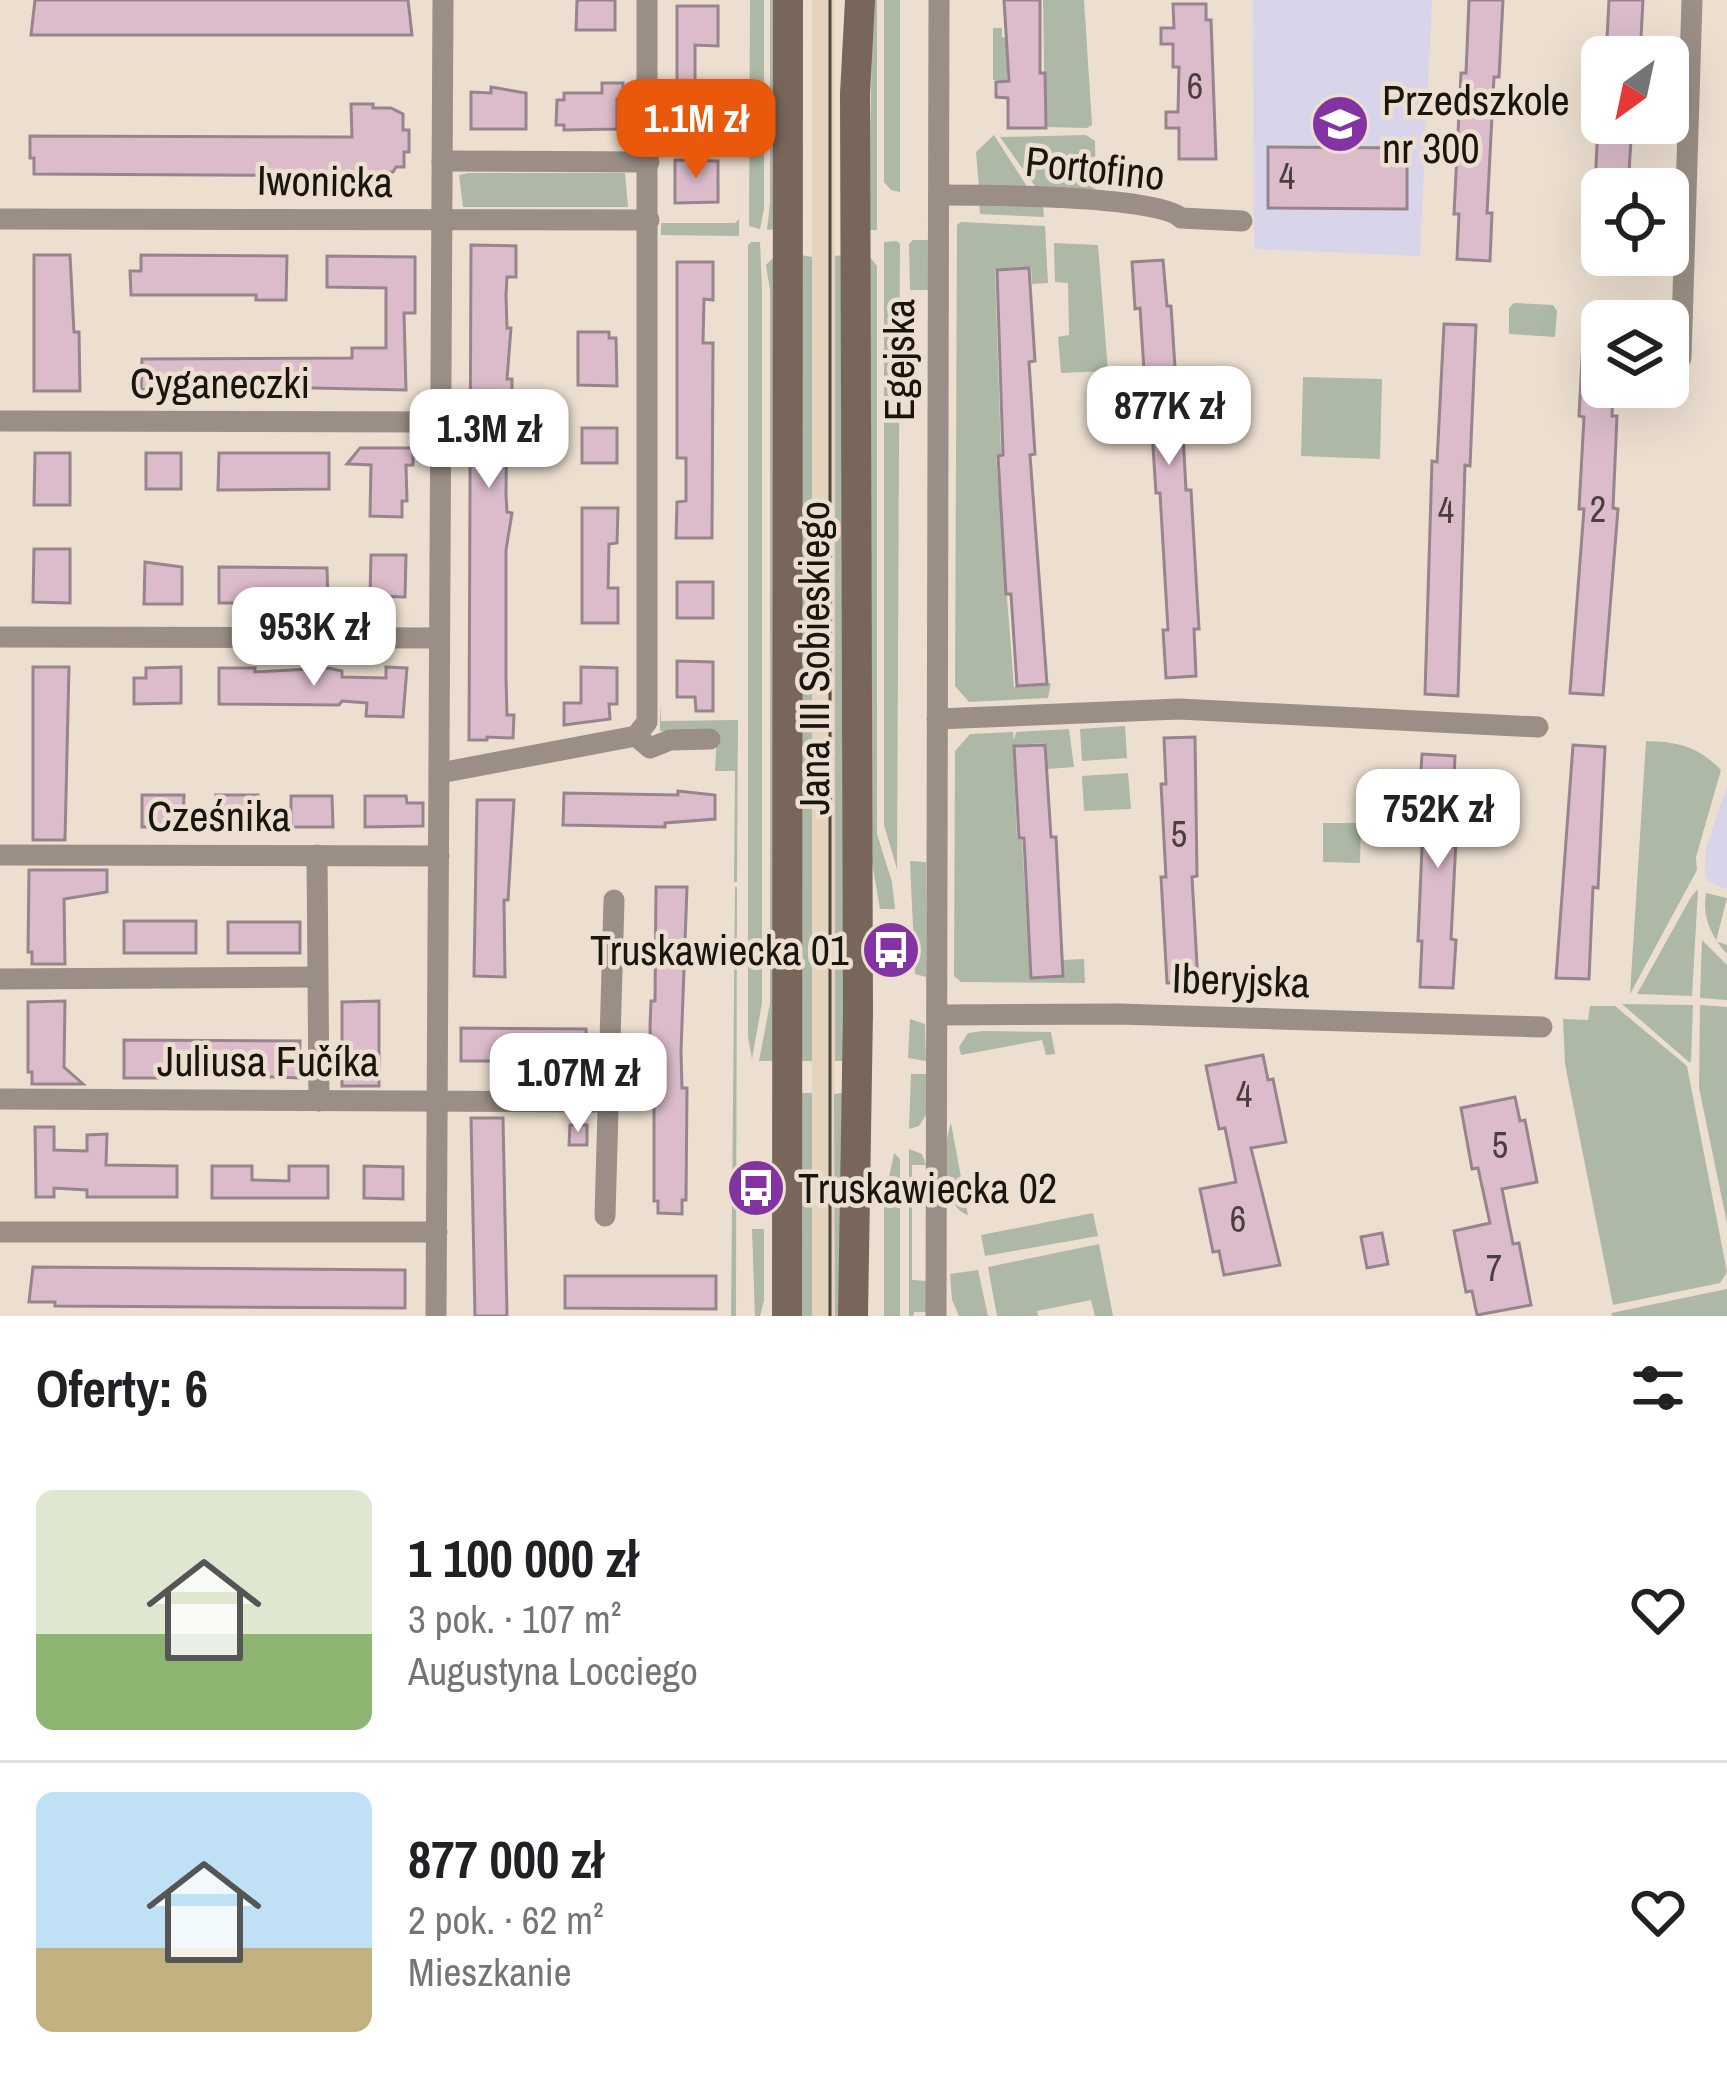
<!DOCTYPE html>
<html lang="pl">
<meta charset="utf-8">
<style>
:root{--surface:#fff;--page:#f2f2f2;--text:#202124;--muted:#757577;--line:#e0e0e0;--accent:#ea580c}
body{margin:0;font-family:"Archivo Narrow",sans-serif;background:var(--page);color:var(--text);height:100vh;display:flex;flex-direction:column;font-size:45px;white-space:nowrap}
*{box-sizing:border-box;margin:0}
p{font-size:39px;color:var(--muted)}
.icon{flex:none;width:66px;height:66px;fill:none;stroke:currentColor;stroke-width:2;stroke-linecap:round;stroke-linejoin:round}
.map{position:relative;height:1316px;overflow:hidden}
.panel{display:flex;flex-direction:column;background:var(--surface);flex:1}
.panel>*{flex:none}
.needle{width:78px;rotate:213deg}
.controls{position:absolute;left:1581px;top:36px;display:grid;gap:24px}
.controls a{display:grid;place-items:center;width:108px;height:108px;border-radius:18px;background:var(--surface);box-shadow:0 12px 48px #0002;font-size:60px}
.price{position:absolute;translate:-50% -102px;padding:0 27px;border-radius:24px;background:#fff;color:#222;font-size:39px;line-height:78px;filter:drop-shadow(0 3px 6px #0008)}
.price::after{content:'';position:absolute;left:50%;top:72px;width:36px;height:27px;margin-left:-18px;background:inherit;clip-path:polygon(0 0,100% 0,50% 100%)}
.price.current{background:var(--accent);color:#fff}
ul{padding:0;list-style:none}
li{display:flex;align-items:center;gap:36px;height:300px;padding:0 36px}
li+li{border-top:3px solid var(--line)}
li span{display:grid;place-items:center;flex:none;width:336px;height:240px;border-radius:18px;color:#555}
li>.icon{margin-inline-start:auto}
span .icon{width:144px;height:144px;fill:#fffc;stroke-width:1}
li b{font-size:51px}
h2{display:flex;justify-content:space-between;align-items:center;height:144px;padding:0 36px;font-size:51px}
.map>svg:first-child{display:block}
</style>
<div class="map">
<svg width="1727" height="1316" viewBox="0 0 1727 1316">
<rect width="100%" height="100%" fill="#ecdfd0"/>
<rect fill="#e5d3bd" x="812" y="0" width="23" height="1316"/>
<g fill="#d8d4ea">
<path d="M 1253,0 L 1432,0 L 1420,256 L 1254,249 Z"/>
<path d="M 1727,786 L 1727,889 L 1708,882 L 1705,872 L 1706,848 Z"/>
</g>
<g fill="#aeb8a6">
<path d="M 740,0 L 739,236 L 661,235 L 661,223 L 735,223 L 739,219 Z"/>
<path d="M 750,0 L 764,0 L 764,209 L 760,229 L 749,226 Z"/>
<path d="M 770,0 L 775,0 L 775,229 L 767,230 L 770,203 Z"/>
<path d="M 873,0 L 877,0 L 877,230 L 868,230 Z"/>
<path d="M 884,0 L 900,0 L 900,192 L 891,190 L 884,182 Z"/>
<path d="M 1043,0 L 1084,0 L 1092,125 L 1087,128 L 1045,127 Z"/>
<path d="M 993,28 L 1002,28 L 1002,37 L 1007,38 L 1007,80 L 993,80 Z"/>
<path d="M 994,135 L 1028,188 L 979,187 L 976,152 Z"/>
<path d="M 1086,135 L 1095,141 L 1096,188 L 1082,194 L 1037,189 L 1000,137 Z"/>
<path d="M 468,173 L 625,173 L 628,207 L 463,207 L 459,175 Z"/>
<path d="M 979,204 L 1043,207 L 1044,217 L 980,214 Z"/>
<path d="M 961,222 L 1045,226 L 1048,283 L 1032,284 L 1031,267 L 995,269 L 1001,454 L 996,455 L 1014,687 L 1051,683 L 1048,698 L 969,702 L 955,686 L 957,225 Z"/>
<path d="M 913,240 L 929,240 L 929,290 L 910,290 L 909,244 Z"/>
<path d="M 897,241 L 900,244 L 897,869 L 884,825 L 884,242 Z"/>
<path d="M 751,242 L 760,242 L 762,290 L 762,1003 L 752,1059 L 748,1037 L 748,245 Z"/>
<path d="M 1054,243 L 1098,245 L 1108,371 L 1061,373 L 1058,337 L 1069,335 L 1068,283 L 1055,282 Z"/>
<path d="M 800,255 L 812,257 L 812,1061 L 800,1061 Z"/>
<path d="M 842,255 L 844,1061 L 835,1061 L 835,256 Z"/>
<path d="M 775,256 L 774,1061 L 759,1061 L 770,1003 L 770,290 L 766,265 Z"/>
<path d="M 869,256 L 877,266 L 877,834 L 892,882 L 895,909 L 880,909 L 870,851 Z"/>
<path d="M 1514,303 L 1553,305 L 1557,311 L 1555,337 L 1509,334 L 1509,308 Z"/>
<path d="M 1303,377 L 1382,379 L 1380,459 L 1301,456 Z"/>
<path d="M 660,704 L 661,721 L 738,720 L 737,882 L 734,882 L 735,771 L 715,771 L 717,731 L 660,731 Z"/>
<path d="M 1125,726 L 1127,758 L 1082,761 L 1080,729 Z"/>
<path d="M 1069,729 L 1074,767 L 1047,769 L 1045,743 L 1013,745 L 1017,839 L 1022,840 L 1030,977 L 1063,977 L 1062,960 L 1084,959 L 1085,983 L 961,982 L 954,976 L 955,751 L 970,734 L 1013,732 L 1014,740 L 1016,732 Z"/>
<path d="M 1646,741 C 1678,742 1698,746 1721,770 L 1696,857 L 1697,870 L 1630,994 Z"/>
<path d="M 1128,773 L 1131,809 L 1084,811 L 1082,776 Z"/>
<path d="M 1323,823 L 1361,823 L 1360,863 L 1323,862 Z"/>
<path d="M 910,861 L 926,862 L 926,977 L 915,974 Z"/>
<path d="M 735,887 L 737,887 L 736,1316 L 731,1316 Z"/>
<path d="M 1698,889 L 1692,996 L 1637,994 L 1691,897 Z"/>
<path d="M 1706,893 L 1727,898 L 1716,941 L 1727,945 L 1727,954 C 1711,936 1702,917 1706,893 Z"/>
<path d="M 1702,940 L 1727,965 L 1727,1000 L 1700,998 Z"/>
<path d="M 1622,1004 L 1693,1005 L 1691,1062 L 1689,1062 Z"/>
<path d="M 1700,1005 L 1727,1007 L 1727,1223 L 1699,1088 Z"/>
<path d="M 1590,1006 L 1615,1006 L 1687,1066 L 1727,1272 L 1720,1283 L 1613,1305 L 1565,1064 L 1563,1019 L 1588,1020 Z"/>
<path d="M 910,1019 L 925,1024 L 926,1061 L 908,1058 Z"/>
<path d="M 983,1031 L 1051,1032 L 1055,1054 L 1046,1055 L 1042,1040 L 961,1055 L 959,1047 L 968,1033 Z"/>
<path d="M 911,1074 L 926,1074 L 926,1115 L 919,1126 L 909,1129 Z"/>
<rect x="800" y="1093" width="12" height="223"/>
<path d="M 842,1093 L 841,1316 L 835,1316 L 834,1094 Z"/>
<path d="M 951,1123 L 968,1215 C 939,1206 943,1145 951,1123 Z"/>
<path d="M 909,1149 L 922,1154 L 926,1165 L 912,1165 L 912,1280 L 927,1281 L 927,1312 L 914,1312 L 913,1316 L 909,1316 Z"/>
<path d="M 894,1153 L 900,1159 L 900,1316 L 884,1316 L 884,1202 Z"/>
<path d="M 1093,1213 L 1098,1236 L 985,1256 L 981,1235 Z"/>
<path d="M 752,1229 L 764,1229 L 764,1301 L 760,1316 L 755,1316 Z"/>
<path d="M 1099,1244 L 1113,1316 L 1095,1316 L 1091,1300 L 1037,1311 L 1038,1316 L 997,1316 L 988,1267 Z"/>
<path d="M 978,1270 L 988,1316 L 959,1316 L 952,1300 L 950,1274 Z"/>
<path d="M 1727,1289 L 1727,1316 L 1612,1316 L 1611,1313 Z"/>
</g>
<g fill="#dcbccb" stroke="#97858d" stroke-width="3">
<path d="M 35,0 L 408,0 L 412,35 L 31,35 Z"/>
<path d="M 577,0 L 615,0 L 615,30 L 576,30 Z"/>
<path d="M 1004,0 L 1040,0 L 1040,73 L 1045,73 L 1046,128 L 1008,128 L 1008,98 L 996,97 L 996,82 L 1009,81 Z"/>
<path d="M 1469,0 L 1503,0 L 1499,77 L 1494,77 L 1487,213 L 1492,213 L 1490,261 L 1457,259 L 1459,214 L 1454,214 L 1461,73 L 1466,73 Z"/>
<path d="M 1609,0 L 1643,0 L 1640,57 L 1606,57 Z"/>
<path d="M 1173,4 L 1206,4 L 1206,20 L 1211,20 L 1216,159 L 1179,159 L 1179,128 L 1166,128 L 1166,112 L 1178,112 L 1179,67 L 1173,67 L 1173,44 L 1161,44 L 1161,28 L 1174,28 Z"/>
<path d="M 677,6 L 718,6 L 718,46 L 695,45 L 695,85 L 714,85 L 714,124 L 677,124 Z"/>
<path d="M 602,83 L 623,83 L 623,98 L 617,99 L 617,129 L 564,130 L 564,125 L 556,125 L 557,100 L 564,100 L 564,93 L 602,93 Z"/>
<path d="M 491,87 L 526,93 L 526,129 L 471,129 L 471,92 L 491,93 Z"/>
<path d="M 351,104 L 373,104 L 373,108 L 391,108 L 403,114 L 403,130 L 409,130 L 409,152 L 404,152 L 404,167 L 396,167 L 393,172 L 373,173 L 373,176 L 34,174 L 34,158 L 30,158 L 30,136 L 352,137 Z"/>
<path d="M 1598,123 L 1632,123 L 1628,189 L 1595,189 Z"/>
<path d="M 1268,147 L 1407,148 L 1407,209 L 1268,208 Z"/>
<path d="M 675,160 L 718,161 L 718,202 L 675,203 Z"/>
<path d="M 471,245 L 516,246 L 516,277 L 507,277 L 506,295 L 507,328 L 511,328 L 507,379 L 512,379 L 512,398 L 507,398 L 506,495 L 507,512 L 512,513 L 506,550 L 506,677 L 507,715 L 514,715 L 513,738 L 487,737 L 487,740 L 469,740 Z"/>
<path d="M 34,255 L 70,255 L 74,332 L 79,332 L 80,391 L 34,391 Z"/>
<path d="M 141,255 L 287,256 L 286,300 L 256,300 L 256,295 L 131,295 L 130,271 L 141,271 Z"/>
<path d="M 327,256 L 415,257 L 415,313 L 404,313 L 406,390 L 179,385 L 179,390 L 141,389 L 142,359 L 352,358 L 352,348 L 386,348 L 386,288 L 327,287 Z"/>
<path d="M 1163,260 L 1167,306 L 1171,306 L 1177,398 L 1181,398 L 1186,490 L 1191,490 L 1199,629 L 1194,629 L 1196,676 L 1166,678 L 1163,630 L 1168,630 L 1160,493 L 1156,493 L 1150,401 L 1146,401 L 1140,308 L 1135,309 L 1132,262 Z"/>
<path d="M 677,262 L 713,262 L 713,300 L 704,299 L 703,343 L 713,343 L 712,538 L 676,538 L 677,502 L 686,501 L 686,458 L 677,458 Z"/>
<path d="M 1029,268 L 1035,361 L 1029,362 L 1035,454 L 1030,455 L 1047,684 L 1017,686 L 1011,594 L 1006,594 L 998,456 L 1003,455 L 997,270 Z"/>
<path d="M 1584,323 L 1602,323 L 1602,387 L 1613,387 L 1612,416 L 1617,416 L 1613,508 L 1618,509 L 1603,695 L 1570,693 L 1584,509 L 1579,509 L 1584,417 L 1579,416 Z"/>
<path d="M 1444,324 L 1476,325 L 1470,466 L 1465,465 L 1458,696 L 1425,694 L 1432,461 L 1437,462 Z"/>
<path d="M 578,332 L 609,332 L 609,338 L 616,338 L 617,386 L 578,385 Z"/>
<rect x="582" y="428" width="35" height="35"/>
<path d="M 360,448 L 413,448 L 413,465 L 406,465 L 407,501 L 402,501 L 402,517 L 370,516 L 371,465 L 347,464 Z"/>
<path d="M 35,453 L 70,453 L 70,505 L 34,505 Z"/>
<rect x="146" y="453" width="35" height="36"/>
<path d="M 219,453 L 329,453 L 329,489 L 218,490 Z"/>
<path d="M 582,508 L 618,508 L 617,543 L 609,544 L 608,588 L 618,588 L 618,623 L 582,623 Z"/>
<path d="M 34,549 L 70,549 L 70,603 L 33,602 Z"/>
<path d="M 371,555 L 406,555 L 405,597 L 370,596 Z"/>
<path d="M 145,562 L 182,567 L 182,604 L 144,604 Z"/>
<path d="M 219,567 L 327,568 L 328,603 L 292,603 L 292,592 L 254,592 L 254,603 L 219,603 Z"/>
<rect x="677" y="582" width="36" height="36"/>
<path d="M 677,661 L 713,662 L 713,711 L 696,711 L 695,697 L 677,697 Z"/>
<path d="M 33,667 L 69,667 L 65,840 L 33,840 Z"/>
<path d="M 181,667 L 181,703 L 134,704 L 134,678 L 146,678 L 146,668 Z"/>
<path d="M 386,667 L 407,668 L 403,717 L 366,716 L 367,703 L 342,701 L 339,705 L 219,704 L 219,668 L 255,668 L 255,672 L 328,668 L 342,671 L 342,677 L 386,678 Z"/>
<path d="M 581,667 L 617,668 L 617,704 L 609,704 L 610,719 L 564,725 L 564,703 L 581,703 Z"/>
<path d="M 1195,737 L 1197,876 L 1192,877 L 1198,982 L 1167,983 L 1161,877 L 1166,877 L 1161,784 L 1166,784 L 1164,738 Z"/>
<path d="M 1045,745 L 1051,837 L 1056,837 L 1063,976 L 1031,978 L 1024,838 L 1019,838 L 1014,746 Z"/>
<path d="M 1573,745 L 1605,747 L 1598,888 L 1593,887 L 1589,979 L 1556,978 Z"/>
<path d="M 1422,754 L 1455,756 L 1453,801 L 1458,801 L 1451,939 L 1456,940 L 1453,988 L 1420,987 L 1422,941 L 1418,941 L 1424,802 L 1419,802 Z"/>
<path d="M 678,791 L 715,795 L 715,819 L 665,823 L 665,827 L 563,825 L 564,793 L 678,795 Z"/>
<path d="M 142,795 L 184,795 L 183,827 L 142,827 Z"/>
<rect x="216" y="795" width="42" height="33"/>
<path d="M 291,796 L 332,796 L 333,827 L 291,827 Z"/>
<path d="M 365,796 L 406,796 L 407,803 L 423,803 L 423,826 L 365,827 Z"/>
<path d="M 477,800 L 514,800 L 508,900 L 504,900 L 505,977 L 474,976 Z"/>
<path d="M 29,870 L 107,870 L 107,892 L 64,899 L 65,964 L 32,964 L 32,952 L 28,952 Z"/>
<path d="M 656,887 L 687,887 L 681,1051 L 682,1088 L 687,1088 L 686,1200 L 682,1200 L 682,1214 L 658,1213 L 658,1201 L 654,1201 L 654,1075 L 651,1075 L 650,1026 L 651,1001 L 655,1001 Z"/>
<rect x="124" y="921" width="72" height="32"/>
<rect x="228" y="922" width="72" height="31"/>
<path d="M 65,1001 L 64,1067 L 83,1084 L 32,1084 L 32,1072 L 28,1072 L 28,1002 Z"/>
<path d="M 379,1001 L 379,1086 L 342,1086 L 342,1002 Z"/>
<path d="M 461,1028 L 586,1029 L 586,1061 L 461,1061 Z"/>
<path d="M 124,1040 L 300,1041 L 299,1078 L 168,1073 L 169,1078 L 124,1078 Z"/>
<path d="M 1263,1055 L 1268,1080 L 1273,1079 L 1286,1142 L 1251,1148 L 1280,1265 L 1224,1275 L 1219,1251 L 1213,1252 L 1200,1189 L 1236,1182 L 1225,1128 L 1219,1129 L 1206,1066 Z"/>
<path d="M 1515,1097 L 1520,1121 L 1525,1120 L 1537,1182 L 1502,1189 L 1513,1244 L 1519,1243 L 1531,1305 L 1477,1315 L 1472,1291 L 1466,1292 L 1454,1231 L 1490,1223 L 1478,1168 L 1472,1169 L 1461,1108 Z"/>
<path d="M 471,1118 L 503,1118 L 507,1316 L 475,1316 Z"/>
<path d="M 570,1125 L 587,1125 L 587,1145 L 569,1145 Z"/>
<path d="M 35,1127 L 54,1127 L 54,1150 L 87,1151 L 87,1135 L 107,1134 L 106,1165 L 177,1166 L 177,1197 L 87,1197 L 87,1190 L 54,1188 L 54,1197 L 36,1197 Z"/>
<path d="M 212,1166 L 252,1166 L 252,1180 L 289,1181 L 289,1166 L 328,1166 L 328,1198 L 212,1198 Z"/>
<path d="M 364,1166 L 403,1167 L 403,1199 L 364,1198 Z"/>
<path d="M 1382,1233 L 1388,1264 L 1367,1268 L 1361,1237 Z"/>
<path d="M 33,1267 L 405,1270 L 405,1308 L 55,1306 L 55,1302 L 29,1302 Z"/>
<path d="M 565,1276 L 716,1276 L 716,1309 L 565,1308 Z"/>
</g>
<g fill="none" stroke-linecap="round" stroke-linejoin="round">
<g stroke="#9a8e86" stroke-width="21">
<path d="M 442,161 L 649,162"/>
<path d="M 939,195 C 980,195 1158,195 1181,218 L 1242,221"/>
<path d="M 0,219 L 649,220"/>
<path d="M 1681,358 L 1692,0"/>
<path d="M 0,421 L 440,422"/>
<path d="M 0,637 L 439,638"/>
<path d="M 937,719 L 1179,709 L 1538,727"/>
<path d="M 636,736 L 650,748 L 670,740 L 710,739"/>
<path d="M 440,773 L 636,736 L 647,722 L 647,0"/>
<path d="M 0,855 L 439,856"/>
<path d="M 317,855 L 319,1101"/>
<path d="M 0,979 L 317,977"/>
<path d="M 937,1015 L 1119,1014 L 1542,1027"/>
<path d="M 0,1099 L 608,1102"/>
<path d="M 605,1216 L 614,900"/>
<path d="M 0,1232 L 437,1232"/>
<path d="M 436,1316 L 443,0"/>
<path d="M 936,1316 L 939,0"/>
</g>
<g stroke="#78665a" stroke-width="30">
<path d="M 787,1316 L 788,0"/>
<path d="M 853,1316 L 858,1012 L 855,94 L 860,0"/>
</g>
<path stroke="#4c463d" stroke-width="3" d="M 830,0 L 830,1316"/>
</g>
<defs>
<symbol id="school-disc" viewBox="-11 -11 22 22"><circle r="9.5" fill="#8433a2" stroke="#ecdfd0"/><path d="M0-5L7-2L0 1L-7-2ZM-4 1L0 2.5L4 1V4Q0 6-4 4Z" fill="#fff"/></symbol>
<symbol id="bus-disc" viewBox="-11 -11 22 22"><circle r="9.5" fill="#8433a2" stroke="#ecdfd0"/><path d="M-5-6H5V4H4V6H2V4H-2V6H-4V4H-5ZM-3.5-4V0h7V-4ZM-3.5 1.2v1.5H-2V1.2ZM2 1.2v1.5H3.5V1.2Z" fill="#fff"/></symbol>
</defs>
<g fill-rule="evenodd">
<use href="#school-disc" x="1307" y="91" width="66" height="66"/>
<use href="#bus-disc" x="858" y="917" width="66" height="66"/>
<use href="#bus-disc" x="723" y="1155" width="66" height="66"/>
</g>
<g text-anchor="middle" stroke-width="9" stroke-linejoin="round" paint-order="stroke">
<g font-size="36" fill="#4a3f3e">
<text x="1195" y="99">6</text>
<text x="1287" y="189">4</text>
<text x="1598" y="522">2</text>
<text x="1446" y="523">4</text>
<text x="1179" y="847">5</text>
<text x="1244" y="1107">4</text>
<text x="1500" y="1158">5</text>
<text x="1238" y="1232">6</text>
<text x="1494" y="1281">7</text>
</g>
<g font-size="42" fill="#19150f" stroke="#ecdfd0" text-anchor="start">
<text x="1382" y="115">Przedszkole<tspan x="1382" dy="48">nr 300</tspan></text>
<text x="849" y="965" text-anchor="end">Truskawiecka 01</text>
<text x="798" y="1203">Truskawiecka 02</text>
</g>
<g font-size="42" fill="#19150f" stroke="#ecdfd0">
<text transform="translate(1095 168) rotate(6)" y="15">Portofino</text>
<text transform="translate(325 181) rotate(1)" y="15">Iwonicka</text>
<text transform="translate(899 360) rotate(-90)" y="15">Egejska</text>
<text x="220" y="398">Cyganeczki</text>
<text transform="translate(814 658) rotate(-90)" y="15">Jana III Sobieskiego</text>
<text x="219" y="831">Cześnika</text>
<text transform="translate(1241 980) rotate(2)" y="15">Iberyjska</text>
<text x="268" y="1076">Juliusa Fučíka</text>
</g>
</g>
</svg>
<div class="controls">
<a><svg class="needle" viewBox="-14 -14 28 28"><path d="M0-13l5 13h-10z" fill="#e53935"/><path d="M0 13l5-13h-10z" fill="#757577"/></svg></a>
<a><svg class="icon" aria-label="locate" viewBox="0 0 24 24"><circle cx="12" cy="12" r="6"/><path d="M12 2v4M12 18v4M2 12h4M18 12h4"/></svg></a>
<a><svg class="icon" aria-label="layers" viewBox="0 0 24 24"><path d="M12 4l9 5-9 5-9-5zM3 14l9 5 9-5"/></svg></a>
</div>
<b class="price current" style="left:696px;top:181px">1.1M zł</b>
<b class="price" style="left:1169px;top:468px">877K zł</b>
<b class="price" style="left:489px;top:491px">1.3M zł</b>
<b class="price" style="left:314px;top:689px">953K zł</b>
<b class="price" style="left:1438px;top:871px">752K zł</b>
<b class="price" style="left:578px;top:1135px">1.07M zł</b>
</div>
<section class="panel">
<h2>Oferty: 6<svg class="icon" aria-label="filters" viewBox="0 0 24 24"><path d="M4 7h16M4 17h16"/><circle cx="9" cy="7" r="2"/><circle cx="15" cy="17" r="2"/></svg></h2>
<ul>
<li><span style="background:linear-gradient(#dfe7d0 60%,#8fb573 0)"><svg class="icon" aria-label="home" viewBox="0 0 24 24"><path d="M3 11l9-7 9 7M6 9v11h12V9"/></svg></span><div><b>1 100 000 zł</b><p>3 pok. · 107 m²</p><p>Augustyna Locciego</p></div><svg class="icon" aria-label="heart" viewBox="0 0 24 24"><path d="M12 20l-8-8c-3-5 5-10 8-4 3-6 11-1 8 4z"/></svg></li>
<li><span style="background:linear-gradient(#bfe0f5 65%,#c2b280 0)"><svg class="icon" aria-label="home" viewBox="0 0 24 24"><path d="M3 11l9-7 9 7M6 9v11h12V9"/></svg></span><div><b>877 000 zł</b><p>2 pok. · 62 m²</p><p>Mieszkanie</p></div><svg class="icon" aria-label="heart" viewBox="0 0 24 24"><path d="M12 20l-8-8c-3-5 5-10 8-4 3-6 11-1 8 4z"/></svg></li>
</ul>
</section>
